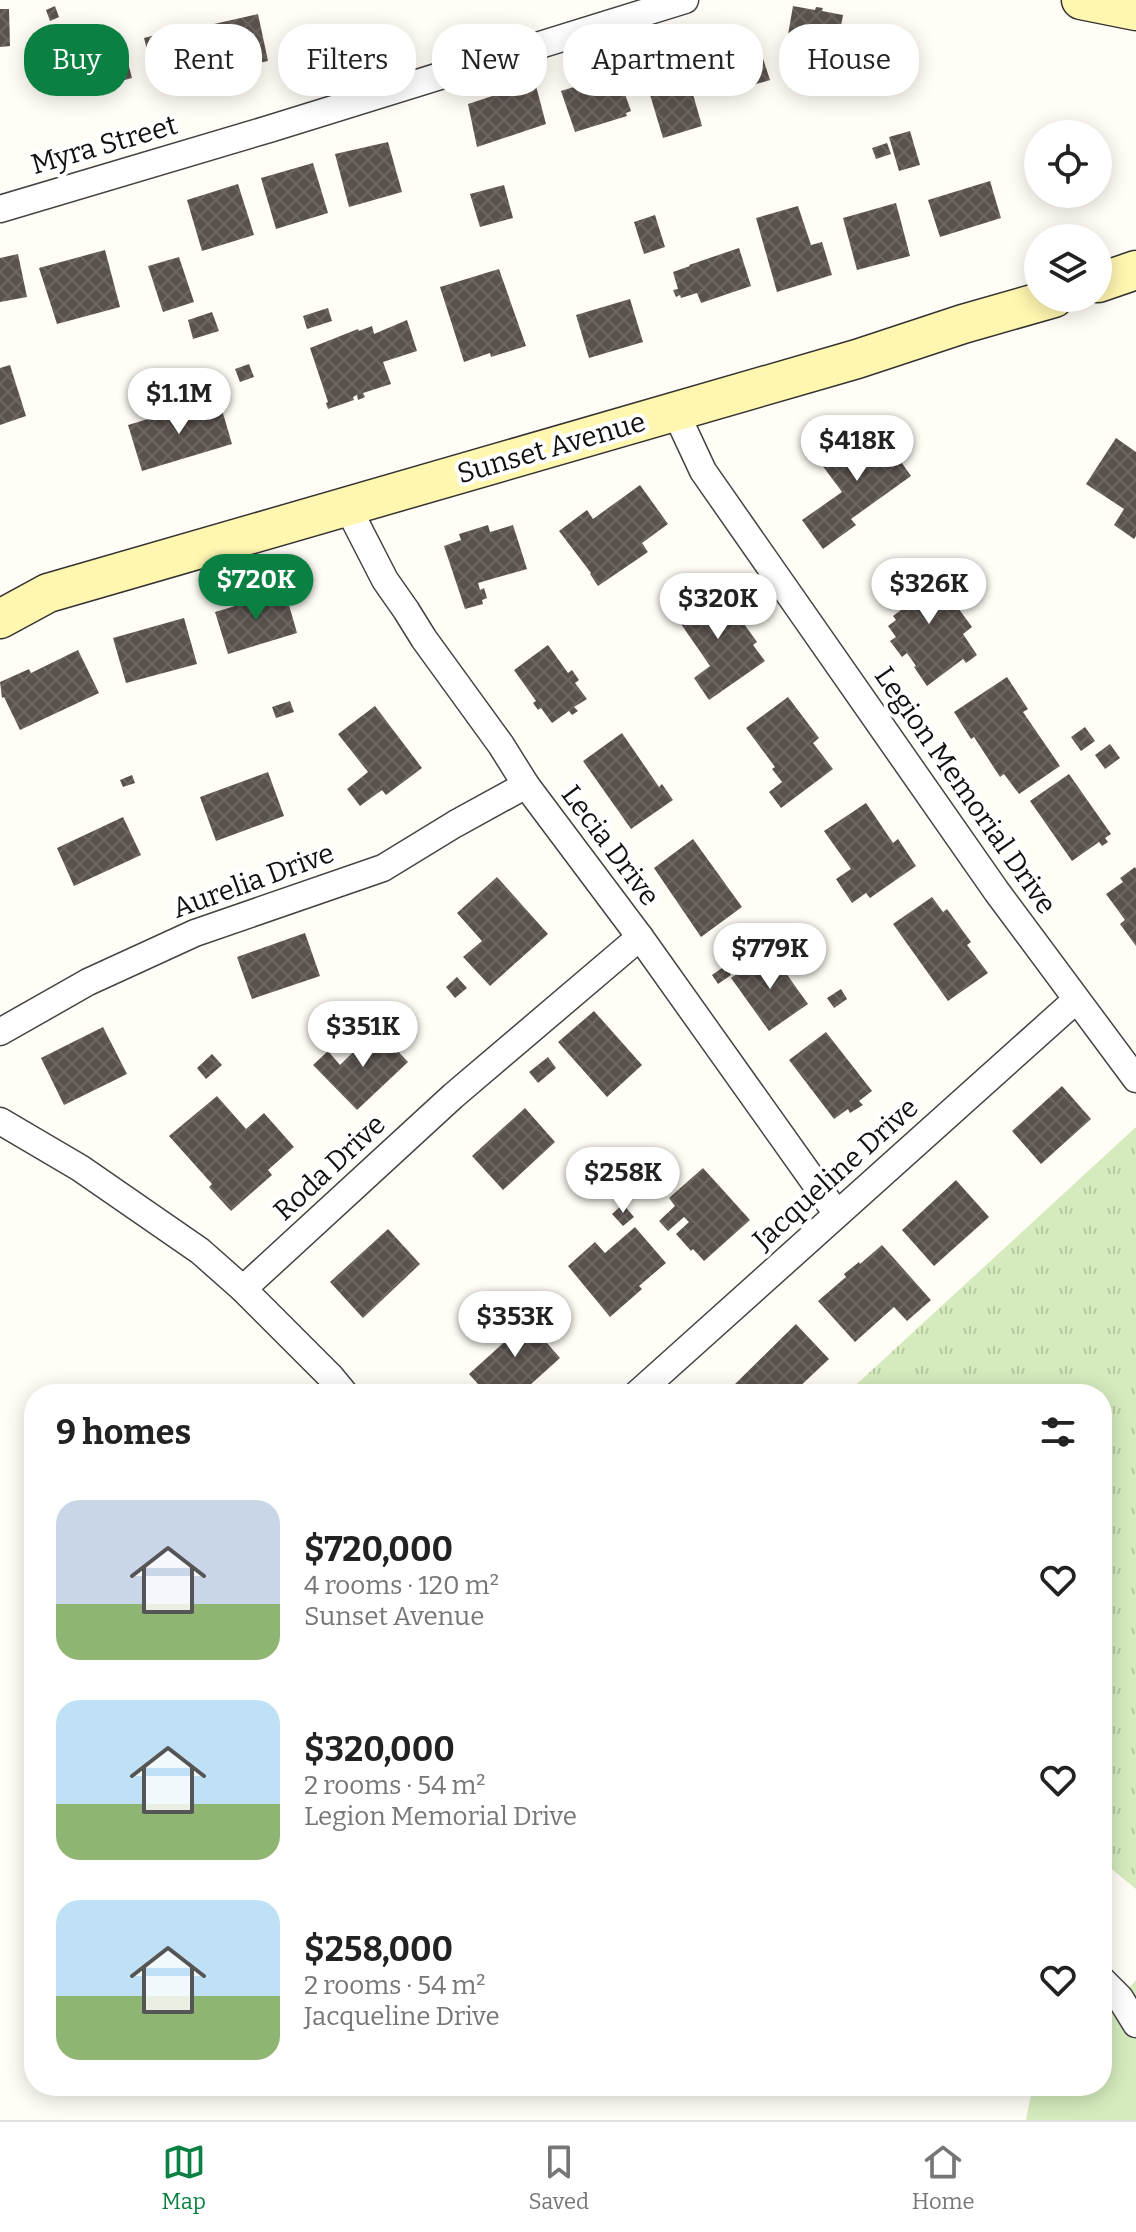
<!DOCTYPE html>
<meta charset="utf-8">
<style>
:root{--surface:#fff;--page:#f6f6f6;--text:#222;--muted:#767676;--line:#e0e0e0;--accent:#0b8043}
body{margin:0;font-family:Bitter,serif;background:var(--page);color:var(--text);height:100vh;display:flex;flex-direction:column;font-size:30px;white-space:nowrap}
*{box-sizing:border-box;margin:0}
p{font-size:26px;color:var(--muted)}
.icon{flex:none;width:44px;height:44px;fill:none;stroke:currentColor;stroke-width:2;stroke-linecap:round;stroke-linejoin:round}
.map{position:relative;flex:1;overflow:hidden}
.sheet{position:absolute;left:24px;top:1384px;width:1088px;height:712px;display:flex;flex-direction:column;background:var(--surface);border-radius:32px;box-shadow:0 4px 20px #0003}
.sheet>*{flex:none}
.guide{position:absolute;left:24px;top:24px;width:1088px;height:72px;display:flex;gap:16px}
.buttons{position:absolute;left:1024px;top:120px;display:grid;gap:16px}
.buttons a{display:grid;place-items:center;width:88px;height:88px;border-radius:50%;background:var(--surface);box-shadow:0 4px 20px #0003;font-size:40px}
.price{position:absolute;translate:-50% -68px;padding:0 18px;border-radius:28px;background:#fff;color:#222;font-size:26px;line-height:52px;filter:drop-shadow(0 2px 4px #0008)}
.price::after{content:'';position:absolute;left:50%;top:48px;width:24px;height:18px;margin-left:-12px;background:inherit;clip-path:polygon(0 0,100% 0,50% 100%)}
.price.selected{background:var(--accent);color:#fff}
ul{padding:0;list-style:none}
li{display:flex;align-items:center;gap:24px;height:200px;padding:0 32px}
li span{display:grid;place-items:center;flex:none;width:224px;height:160px;border-radius:24px;color:#555}
li>.icon{margin-inline-start:auto}
span .icon{width:96px;height:96px;fill:#fffc;stroke-width:1}
li b{font-size:34px}
h2{display:flex;justify-content:space-between;align-items:center;height:96px;padding:0 32px;font-size:34px}
.pill{padding:0 28px;border-radius:32px;background:var(--surface);box-shadow:0 4px 20px #0003;font-size:28px;line-height:72px}
.pill.selected{background:var(--accent);color:#fff}
.tabs{display:flex;justify-content:space-around;align-items:center;height:112px;border-top:2px solid var(--line);background:var(--surface);font-size:22px;color:var(--muted)}
.tabs a{display:grid;justify-items:center;gap:4px}
.tabs .selected{color:var(--accent)}
.map>svg:first-child{display:block}
</style>
<div class="map">
<svg width="1136" height="2120" viewBox="0 0 1136 2120">
<defs>
<pattern id="park-tufts" width="24" height="20" patternUnits="userSpaceOnUse" patternTransform="scale(2)"><rect width="24" height="20" fill="#d5ebbd"/><path d="M3 7l-1-3M5 7V3M7 7l1-3M15 17l-1-3M17 17v-4M19 17l1-3" fill="none" stroke="#b6c8a1"/></pattern>
<pattern id="building-cross-hatch" width="8" height="8" patternUnits="userSpaceOnUse" patternTransform="scale(2)"><rect width="8" height="8" fill="#5a524d"/><path d="M0 0l8 8M0 8l8-8" fill="none" stroke="#6d6662"/></pattern>
</defs>
<rect width="100%" height="100%" fill="#fffdf5"/>
<path fill="#d5ebbd" d="M 1136,1980 L 1136,2120 L 1026,2120 L 1031,2095 L 1039,2086 L 1102,2086 L 1102,2020 Z"/>
<path fill="url(#park-tufts)" d="M 1136,1127 L 1136,1889 L 1102,1861 L 1102,1394 L 846,1394 Z"/>
<g fill="url(#building-cross-hatch)">
<path d="M 55,6 L 59,17 L 50,21 L 46,10 Z"/>
<path d="M 793,6 L 815,10 L 816,7 L 823,8 L 822,11 L 843,15 L 836,54 L 786,46 Z"/>
<path d="M 0,9 L 9,9 L 10,46 L 0,47 Z"/>
<path d="M 258,14 L 268,61 L 225,70 L 214,24 Z"/>
<path d="M 196,24 L 208,70 L 156,84 L 144,38 Z"/>
<path d="M 95,31 L 99,42 L 121,36 L 132,78 L 88,90 L 87,85 L 67,90 L 53,38 L 70,34 L 71,38 Z"/>
<path d="M 756,37 L 770,80 L 720,95 L 706,53 Z"/>
<path d="M 685,66 L 702,126 L 663,138 L 645,78 Z"/>
<path d="M 615,74 L 617,78 L 619,77 L 631,111 L 626,113 L 627,116 L 575,132 L 561,91 Z"/>
<path d="M 535,82 L 546,124 L 477,147 L 468,104 Z"/>
<path d="M 910,131 L 920,165 L 899,171 L 889,137 Z"/>
<path d="M 388,142 L 402,192 L 349,207 L 335,154 Z"/>
<path d="M 887,143 L 891,154 L 876,159 L 872,148 Z"/>
<path d="M 313,163 L 328,213 L 276,229 L 261,178 Z"/>
<path d="M 990,181 L 1001,218 L 940,237 L 928,200 Z"/>
<path d="M 238,184 L 254,235 L 202,251 L 187,200 Z"/>
<path d="M 504,185 L 513,218 L 480,227 L 470,194 Z"/>
<path d="M 896,203 L 910,256 L 857,270 L 843,218 Z"/>
<path d="M 798,206 L 811,245 L 822,242 L 832,275 L 777,292 L 756,218 Z"/>
<path d="M 655,215 L 665,247 L 644,254 L 634,222 Z"/>
<path d="M 739,248 L 751,286 L 701,303 L 697,293 L 681,298 L 680,295 L 676,297 L 673,290 L 678,289 L 673,272 L 690,266 L 689,265 Z"/>
<path d="M 105,250 L 120,307 L 57,324 L 39,268 Z"/>
<path d="M 18,254 L 27,297 L 0,302 L 0,258 Z"/>
<path d="M 179,257 L 194,302 L 163,312 L 148,266 Z"/>
<path d="M 499,269 L 526,346 L 491,357 L 490,353 L 464,362 L 440,287 Z"/>
<path d="M 630,299 L 643,342 L 589,358 L 576,315 Z"/>
<path d="M 328,308 L 332,321 L 307,329 L 303,316 Z"/>
<path d="M 212,312 L 219,331 L 193,339 L 188,320 Z"/>
<path d="M 407,320 L 417,351 L 383,362 L 391,384 L 363,393 L 365,397 L 358,400 L 357,395 L 353,397 L 354,400 L 328,409 L 326,403 L 328,402 L 310,348 L 358,329 L 359,331 L 372,326 L 374,334 Z"/>
<path d="M 249,364 L 254,377 L 240,382 L 235,369 Z"/>
<path d="M 10,365 L 26,416 L 0,425 L 0,368 Z"/>
<path d="M 220,403 L 232,444 L 142,471 L 128,425 L 188,407 L 189,412 Z"/>
<path d="M 876,422 L 885,434 L 883,436 L 911,476 L 851,519 L 856,525 L 823,549 L 802,520 L 842,492 L 822,465 L 847,447 L 845,444 Z"/>
<path d="M 1116,438 L 1136,452 L 1136,536 L 1134,539 L 1114,525 L 1124,509 L 1086,484 Z"/>
<path d="M 640,485 L 668,524 L 642,543 L 648,552 L 598,586 L 590,574 L 591,573 L 559,531 L 587,510 L 593,519 Z"/>
<path d="M 488,525 L 490,532 L 513,525 L 527,569 L 478,583 L 480,590 L 484,588 L 487,598 L 482,600 L 483,604 L 465,609 L 444,546 L 461,540 L 459,534 Z"/>
<path d="M 926,564 L 972,627 L 963,634 L 977,655 L 966,663 L 963,659 L 927,686 L 914,667 L 916,666 L 907,653 L 902,657 L 890,641 L 896,637 L 888,626 L 896,620 L 893,616 L 901,610 L 888,592 Z"/>
<path d="M 710,584 L 730,613 L 734,610 L 757,642 L 753,645 L 765,661 L 709,700 L 694,678 L 710,666 L 672,611 Z"/>
<path d="M 285,591 L 297,633 L 228,654 L 215,612 Z"/>
<path d="M 184,618 L 197,664 L 126,683 L 113,638 Z"/>
<path d="M 548,645 L 568,673 L 572,670 L 579,680 L 575,683 L 587,699 L 574,707 L 578,711 L 572,715 L 569,711 L 552,723 L 541,708 L 538,710 L 533,703 L 536,701 L 514,670 Z"/>
<path d="M 78,650 L 99,693 L 20,730 L 4,697 L 2,698 L 0,682 L 29,669 L 31,673 Z"/>
<path d="M 1007,677 L 1028,709 L 1023,712 L 1060,766 L 1019,794 L 1004,774 L 1000,777 L 974,737 L 971,739 L 954,712 Z"/>
<path d="M 788,697 L 819,738 L 813,743 L 833,769 L 781,808 L 769,792 L 782,782 L 772,769 L 775,767 L 746,728 Z"/>
<path d="M 290,701 L 294,712 L 276,718 L 272,707 Z"/>
<path d="M 375,706 L 422,768 L 386,795 L 382,790 L 360,806 L 347,789 L 368,772 L 338,734 Z"/>
<path d="M 1085,727 L 1095,741 L 1081,751 L 1071,737 Z"/>
<path d="M 622,733 L 659,787 L 662,784 L 673,800 L 631,829 L 583,761 Z"/>
<path d="M 1110,744 L 1120,758 L 1105,769 L 1095,755 Z"/>
<path d="M 268,772 L 284,816 L 216,841 L 200,797 Z"/>
<path d="M 1069,774 L 1111,834 L 1105,838 L 1108,842 L 1102,846 L 1099,842 L 1072,861 L 1030,801 Z"/>
<path d="M 132,775 L 135,783 L 123,787 L 120,780 Z"/>
<path d="M 866,803 L 893,843 L 898,839 L 916,866 L 870,898 L 866,893 L 852,903 L 836,879 L 851,869 L 824,831 Z"/>
<path d="M 123,817 L 141,855 L 74,886 L 57,848 Z"/>
<path d="M 693,839 L 742,907 L 701,937 L 654,868 Z"/>
<path d="M 1135,867 L 1136,869 L 1136,946 L 1120,924 L 1125,920 L 1106,894 L 1123,882 L 1120,878 Z"/>
<path d="M 497,877 L 548,934 L 490,986 L 463,957 L 482,941 L 457,913 Z"/>
<path d="M 932,897 L 943,912 L 947,909 L 971,942 L 967,945 L 988,973 L 948,1001 L 893,924 Z"/>
<path d="M 305,933 L 320,976 L 252,999 L 237,957 Z"/>
<path d="M 770,951 L 808,1004 L 769,1031 L 731,978 Z"/>
<path d="M 725,966 L 731,975 L 718,984 L 712,975 Z"/>
<path d="M 457,977 L 467,988 L 455,998 L 446,987 Z"/>
<path d="M 841,989 L 847,999 L 834,1008 L 827,998 Z"/>
<path d="M 594,1011 L 642,1065 L 607,1097 L 558,1042 Z"/>
<path d="M 103,1027 L 127,1074 L 64,1105 L 41,1058 Z"/>
<path d="M 377,1029 L 408,1062 L 357,1110 L 313,1065 L 328,1051 L 340,1065 Z"/>
<path d="M 826,1032 L 872,1091 L 859,1101 L 863,1105 L 850,1113 L 848,1109 L 834,1119 L 789,1060 Z"/>
<path d="M 212,1054 L 222,1065 L 206,1079 L 197,1068 Z"/>
<path d="M 548,1057 L 556,1068 L 538,1083 L 529,1072 Z"/>
<path d="M 1062,1086 L 1091,1119 L 1041,1164 L 1012,1131 Z"/>
<path d="M 217,1096 L 246,1129 L 264,1113 L 294,1147 L 268,1170 L 272,1175 L 231,1211 L 209,1187 L 212,1184 L 169,1136 Z"/>
<path d="M 525,1108 L 555,1142 L 503,1190 L 472,1156 Z"/>
<path d="M 703,1168 L 750,1220 L 704,1261 L 693,1249 L 691,1251 L 676,1234 L 689,1222 L 684,1217 L 668,1231 L 659,1221 L 675,1206 L 669,1198 Z"/>
<path d="M 956,1180 L 989,1217 L 934,1266 L 902,1230 Z"/>
<path d="M 623,1204 L 634,1217 L 623,1226 L 612,1214 Z"/>
<path d="M 635,1227 L 666,1263 L 639,1286 L 642,1289 L 610,1317 L 568,1266 L 595,1242 L 605,1253 Z"/>
<path d="M 388,1229 L 420,1264 L 363,1318 L 330,1282 Z"/>
<path d="M 882,1245 L 931,1300 L 907,1321 L 894,1307 L 855,1342 L 818,1301 L 846,1277 L 844,1274 L 859,1262 L 860,1264 Z"/>
<path d="M 517,1309 L 560,1358 L 520,1394 L 487,1394 L 469,1374 L 510,1337 L 499,1325 Z"/>
<path d="M 796,1324 L 829,1359 L 796,1390 L 799,1394 L 735,1394 L 730,1389 Z"/>
</g>
<g fill="none" stroke-linecap="round" stroke-linejoin="round">
<defs>
<g id="minor">
<path d="M 0,209 L 269,129 L 685,0"/>
<path d="M 675,411 L 703,471 L 997,892 L 1136,1079"/>
<path d="M 347,506 L 385,580 L 406,610 L 424,639 L 501,745 L 526,785 L 640,937 L 837,1214"/>
<path d="M 0,1032 L 88,982 L 195,933 L 383,868 L 455,824 L 526,785"/>
<path d="M 0,1121 L 80,1168 L 200,1251 L 243,1289 L 331,1377 L 345,1394"/>
<path d="M 243,1289 L 453,1096 L 640,937"/>
<path d="M 637,1394 L 1076,1000"/>
<path d="M 1102,1980 L 1120,1998 L 1136,2024"/>
</g>
<g id="secondary">
<path d="M 1081,0 L 1136,11"/>
<path d="M 1098,283 L 1136,270"/>
<path d="M 0,619 L 48,593 L 857,359 L 963,324 L 1054,298"/>
</g>
</defs>
<use href="#minor" stroke="#444" stroke-width="29"/>
<use href="#secondary" stroke="#333" stroke-width="41"/>
<use href="#minor" stroke="#fff" stroke-width="26"/>
<use href="#secondary" stroke="#fff6b0" stroke-width="38"/>
</g>
<g text-anchor="middle" stroke-width="8" stroke-linejoin="round" paint-order="stroke">
<g font-size="28" fill="#111" stroke="#fff">
<text transform="translate(104 144) rotate(-16)" y="10">Myra Street</text>
<text transform="translate(551 447) rotate(-16)" y="10">Sunset Avenue</text>
<text transform="translate(966 790) rotate(55)" y="10">Legion Memorial Drive</text>
<text transform="translate(611 845) rotate(53)" y="10">Lecia Drive</text>
<text transform="translate(253 880) rotate(-20)" y="10">Aurelia Drive</text>
<text transform="translate(329 1167) rotate(-43)" y="10">Roda Drive</text>
<text transform="translate(835 1173) rotate(-42)" y="10">Jacqueline Drive</text>
</g>
</g>
</svg>
<div class="buttons">
<a><svg class="icon" aria-label="locate" viewBox="0 0 24 24"><circle cx="12" cy="12" r="6"/><path d="M12 2v4M12 18v4M2 12h4M18 12h4"/></svg></a>
<a><svg class="icon" aria-label="layers" viewBox="0 0 24 24"><path d="M12 4l9 5-9 5-9-5zM3 14l9 5 9-5"/></svg></a>
</div>
<b class="price" style="left:179px;top:436px">$1.1M</b>
<b class="price" style="left:857px;top:483px">$418K</b>
<b class="price selected" style="left:256px;top:622px">$720K</b>
<b class="price" style="left:929px;top:626px">$326K</b>
<b class="price" style="left:718px;top:641px">$320K</b>
<b class="price" style="left:770px;top:991px">$779K</b>
<b class="price" style="left:363px;top:1069px">$351K</b>
<b class="price" style="left:623px;top:1215px">$258K</b>
<b class="price" style="left:515px;top:1359px">$353K</b>
<div class="guide">
<a class="pill selected">Buy</a>
<a class="pill">Rent</a>
<a class="pill">Filters</a>
<a class="pill">New</a>
<a class="pill">Apartment</a>
<a class="pill">House</a>
</div>
<section class="sheet">
<h2>9 homes<svg class="icon" aria-label="filters" viewBox="0 0 24 24"><path d="M4 7h16M4 17h16"/><circle cx="9" cy="7" r="2"/><circle cx="15" cy="17" r="2"/></svg></h2>
<ul>
<li><span style="background:linear-gradient(#c9d6e8 65%,#8fb573 0)"><svg class="icon" aria-label="home" viewBox="0 0 24 24"><path d="M3 11l9-7 9 7M6 9v11h12V9"/></svg></span><div><b>$720,000</b><p>4 rooms · 120 m²</p><p>Sunset Avenue</p></div><svg class="icon" aria-label="heart" viewBox="0 0 24 24"><path d="M12 20l-8-8c-3-5 5-10 8-4 3-6 11-1 8 4z"/></svg></li>
<li><span style="background:linear-gradient(#bfe0f5 65%,#8fb573 0)"><svg class="icon" aria-label="home" viewBox="0 0 24 24"><path d="M3 11l9-7 9 7M6 9v11h12V9"/></svg></span><div><b>$320,000</b><p>2 rooms · 54 m²</p><p>Legion Memorial Drive</p></div><svg class="icon" aria-label="heart" viewBox="0 0 24 24"><path d="M12 20l-8-8c-3-5 5-10 8-4 3-6 11-1 8 4z"/></svg></li>
<li><span style="background:linear-gradient(#bfe0f5 60%,#8fb573 0)"><svg class="icon" aria-label="home" viewBox="0 0 24 24"><path d="M3 11l9-7 9 7M6 9v11h12V9"/></svg></span><div><b>$258,000</b><p>2 rooms · 54 m²</p><p>Jacqueline Drive</p></div><svg class="icon" aria-label="heart" viewBox="0 0 24 24"><path d="M12 20l-8-8c-3-5 5-10 8-4 3-6 11-1 8 4z"/></svg></li>
</ul>
</section>
</div>
<nav class="tabs">
<a class="selected"><svg class="icon" aria-label="map" viewBox="0 0 24 24"><path d="M3 6l6-2 6 2 6-2v14l-6 2-6-2-6 2zM9 4v14M15 6v14"/></svg>Map</a>
<a><svg class="icon" aria-label="saved" viewBox="0 0 24 24"><path d="M7 4h10v16l-5-4-5 4z"/></svg>Saved</a>
<a><svg class="icon" aria-label="home" viewBox="0 0 24 24"><path d="M3 11l9-7 9 7M6 9v11h12V9"/></svg>Home</a>
</nav>
